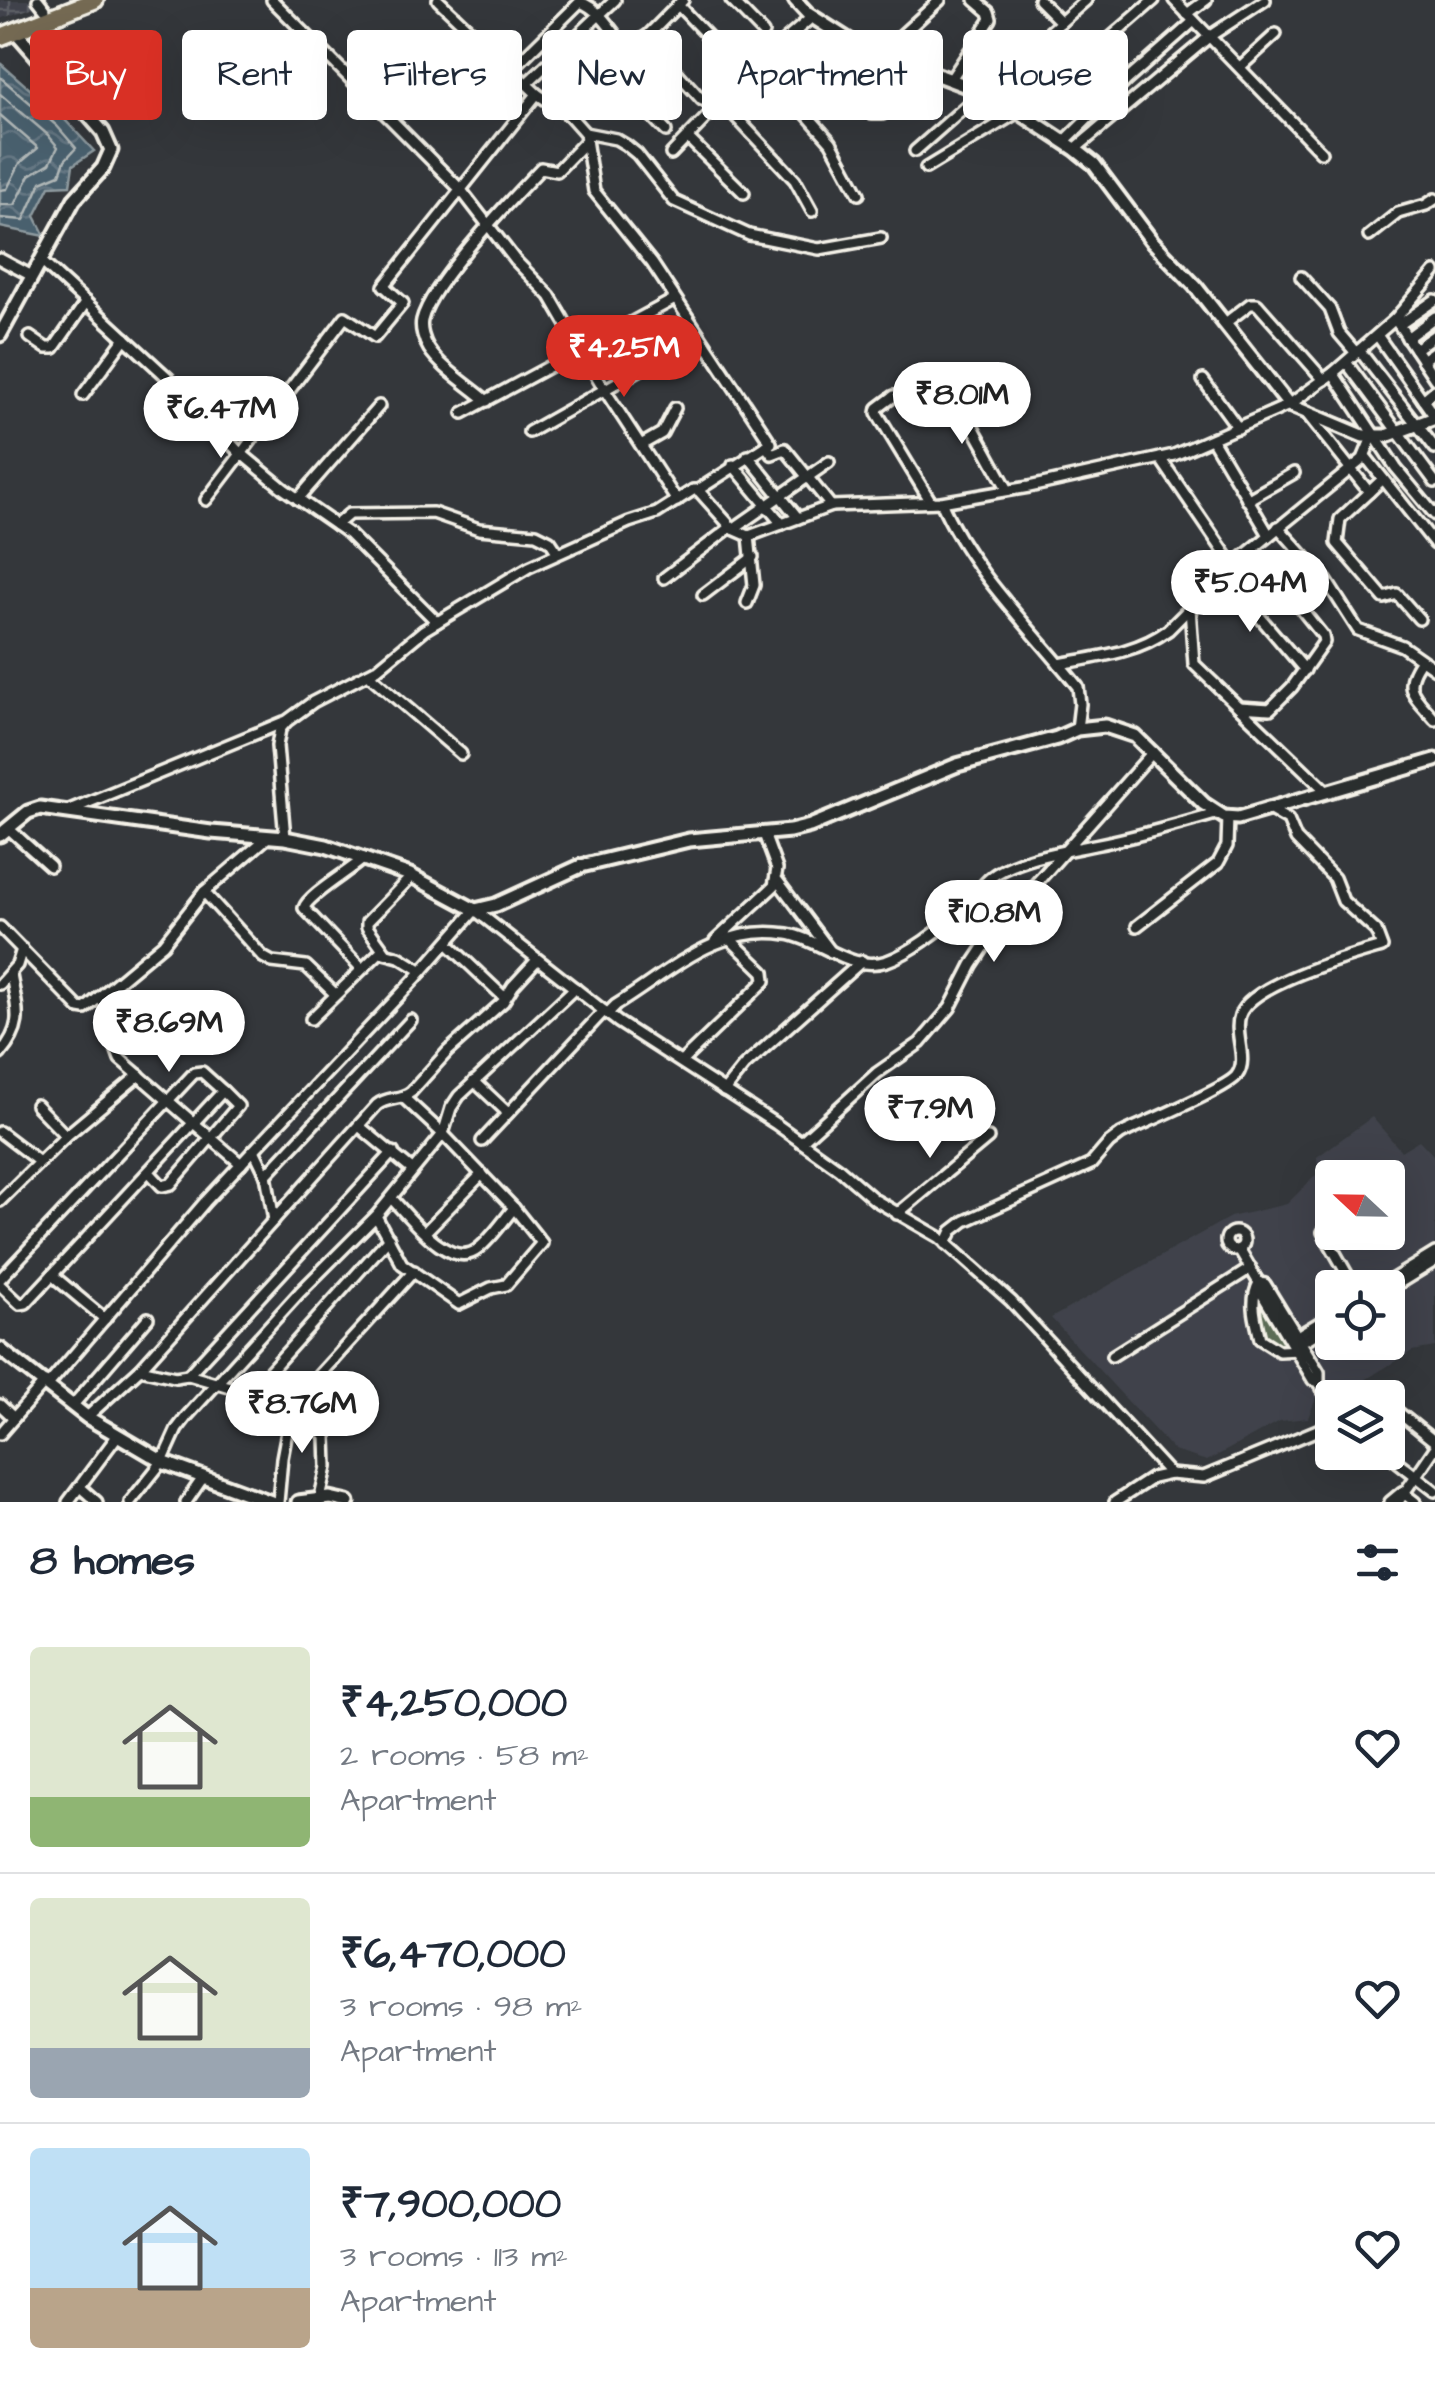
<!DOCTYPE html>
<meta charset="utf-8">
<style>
:root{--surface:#fff;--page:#f2f2f3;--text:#1f2937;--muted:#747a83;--line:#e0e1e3;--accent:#d93025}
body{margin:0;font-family:"Architects Daughter",sans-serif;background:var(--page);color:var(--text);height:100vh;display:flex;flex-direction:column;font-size:38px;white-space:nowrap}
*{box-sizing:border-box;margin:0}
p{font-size:32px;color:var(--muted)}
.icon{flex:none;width:55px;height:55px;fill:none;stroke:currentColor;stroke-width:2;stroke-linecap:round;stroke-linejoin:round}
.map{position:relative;height:1502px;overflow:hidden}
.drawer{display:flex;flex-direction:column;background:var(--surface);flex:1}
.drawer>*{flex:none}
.banner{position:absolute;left:30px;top:30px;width:1375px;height:90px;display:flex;gap:20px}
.needle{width:65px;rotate:292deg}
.controls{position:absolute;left:1315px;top:1160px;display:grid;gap:20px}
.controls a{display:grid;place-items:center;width:90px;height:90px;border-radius:10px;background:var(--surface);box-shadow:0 10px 40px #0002;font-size:50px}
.price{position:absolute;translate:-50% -85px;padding:0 22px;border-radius:35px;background:#fff;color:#222;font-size:32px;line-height:65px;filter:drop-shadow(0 2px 5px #0008)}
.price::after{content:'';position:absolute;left:50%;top:60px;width:30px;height:22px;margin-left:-15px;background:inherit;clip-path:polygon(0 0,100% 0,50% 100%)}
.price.on{background:var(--accent);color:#fff}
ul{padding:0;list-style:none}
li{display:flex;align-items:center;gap:30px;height:250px;padding:0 30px}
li+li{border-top:2px solid var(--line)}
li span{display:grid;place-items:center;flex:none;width:280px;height:200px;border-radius:10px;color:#555}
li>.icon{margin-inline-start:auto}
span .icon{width:120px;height:120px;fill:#fffc;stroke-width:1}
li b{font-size:42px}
h2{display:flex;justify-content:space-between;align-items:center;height:120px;padding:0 30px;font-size:42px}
.tag{padding:0 35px;border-radius:10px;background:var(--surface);box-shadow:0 10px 40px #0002;font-size:35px;line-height:90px}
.tag.on{background:var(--accent);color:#fff}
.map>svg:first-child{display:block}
</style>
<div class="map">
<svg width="1435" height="1502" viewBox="0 0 1435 1502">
<defs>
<pattern id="industrial-grid" width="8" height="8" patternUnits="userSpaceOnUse" patternTransform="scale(2.5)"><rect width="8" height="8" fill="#40434b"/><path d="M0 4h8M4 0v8" fill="none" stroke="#5c5f65"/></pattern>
<pattern id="grass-tufts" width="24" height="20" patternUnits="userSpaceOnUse" patternTransform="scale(2.5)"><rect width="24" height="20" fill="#5b6c56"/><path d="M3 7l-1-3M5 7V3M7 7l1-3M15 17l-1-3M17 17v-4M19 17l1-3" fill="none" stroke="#73816e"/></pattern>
<pattern id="water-waves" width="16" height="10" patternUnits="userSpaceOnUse" patternTransform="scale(2.5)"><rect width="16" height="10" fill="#4a606e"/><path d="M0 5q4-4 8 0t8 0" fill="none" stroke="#657783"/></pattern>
</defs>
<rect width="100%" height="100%" fill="#34373b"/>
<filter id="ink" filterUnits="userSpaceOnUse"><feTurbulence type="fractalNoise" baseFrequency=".01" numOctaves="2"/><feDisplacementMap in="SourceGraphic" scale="20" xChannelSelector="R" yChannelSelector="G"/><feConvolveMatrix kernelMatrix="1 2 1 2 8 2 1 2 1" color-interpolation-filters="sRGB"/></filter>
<g filter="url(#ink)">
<path fill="#40434b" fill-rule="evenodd" d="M 1372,1117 L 1401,1151 L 1419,1140 L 1435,1157 L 1435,1347 L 1412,1351 L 1352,1388 L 1339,1386 L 1317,1396 L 1308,1418 L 1280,1421 L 1207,1461 L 1174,1451 L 1051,1318 L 1230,1217 L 1287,1204 L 1318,1173 L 1317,1157 ZM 1332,1178 L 1388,1178 L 1388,1232 L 1332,1232 ZM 1332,1288 L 1388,1288 L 1388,1342 L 1332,1342 Z"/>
<path fill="url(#industrial-grid)" d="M 0,0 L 40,0 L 43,4 L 0,19 Z"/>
<path fill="url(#grass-tufts)" stroke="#a8ae9f" stroke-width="2.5" d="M 1257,1298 L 1289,1349 L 1264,1338 L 1256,1309 Z"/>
<path fill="url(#water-waves)" stroke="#8e9a9f" stroke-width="2.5" d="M 0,63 L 64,119 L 94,151 L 73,165 L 70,185 L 50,186 L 35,216 L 45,236 L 0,227 Z"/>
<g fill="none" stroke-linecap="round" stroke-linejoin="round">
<g stroke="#b0b7b7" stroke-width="2.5">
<path d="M 0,77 L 57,126 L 76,148 L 65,160 L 60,174 L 41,182 L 24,220 L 0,218"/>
<path d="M 0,94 L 48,135 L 58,147 L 50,163 L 30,175 L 15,205 L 0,205"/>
<path d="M 0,115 L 38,148 L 20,163 L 7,189 L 0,190"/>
</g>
<defs>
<g id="street">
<path d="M 38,0 L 45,9"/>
<path d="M 272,0 L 461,190 L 515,260 L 550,296 L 604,389 L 677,501"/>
<path d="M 438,0 L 537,94 L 569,115 L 683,0"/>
<path d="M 731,0 L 763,33"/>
<path d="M 1174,0 L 1321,152"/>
<path d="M 678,5 L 746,76"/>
<path d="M 1187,14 L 1206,0"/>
<path d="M 1061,22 L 1086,0"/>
<path d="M 796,33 L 872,114 L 883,114 L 930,70"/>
<path d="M 645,37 L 702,100"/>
<path d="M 882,53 L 940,0"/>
<path d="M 760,62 L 831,142 L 859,194"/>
<path d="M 1240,67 L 1276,34"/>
<path d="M 511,70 L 580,2 C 601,9 615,36 629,53"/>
<path d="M 610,73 L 666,131"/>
<path d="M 951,79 L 991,19 L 989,12 L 975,0"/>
<path d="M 526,84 L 615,0"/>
<path d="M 721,101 L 795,180 L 812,211"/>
<path d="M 1024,113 L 1154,0"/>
<path d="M 569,115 L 585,133 L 594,191 L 652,263 L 771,443 L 698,490"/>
<path d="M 585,133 L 616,139 L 626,145 L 637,154 L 674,201 L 749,235 L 819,249 L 881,238"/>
<path d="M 688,138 L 744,193"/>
<path d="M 1065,141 L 1126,81 L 1194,21"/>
<path d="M 1075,149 L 1210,36 L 1265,0"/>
<path d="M 915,151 L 1061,22 L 1039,0"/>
<path d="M 671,154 L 760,62 L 812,17"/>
<path d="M 926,168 L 1020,111"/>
<path d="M 1369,236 L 1398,213 L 1426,205 L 1435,199"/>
<path d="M 0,259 L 32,276"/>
<path d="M 41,261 L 178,387 L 237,450 L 284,489 L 349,534 L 437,622"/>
<path d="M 1301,277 L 1330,309 L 1339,333 L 1356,353"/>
<path d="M 1395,319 L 1435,272"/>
<path d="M 1224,324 L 1250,304 L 1257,304 L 1324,380"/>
<path d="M 1399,325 L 1435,300"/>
<path d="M 1377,335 L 1435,417"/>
<path d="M 30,337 L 46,348 L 54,348 L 86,302"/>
<path d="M 1407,338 L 1435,317"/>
<path d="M 1415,349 L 1435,335"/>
<path d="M 1359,350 L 1435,448"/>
<path d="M 1422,360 L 1435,351"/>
<path d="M 1346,362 L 1435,482"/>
<path d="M 1333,373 L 1396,468 L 1435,515"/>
<path d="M 1203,380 L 1238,428"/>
<path d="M 950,385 L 1008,490"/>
<path d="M 83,395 L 125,338"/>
<path d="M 894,396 L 878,408 L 877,413 L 931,502"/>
<path d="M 1423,400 L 1435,390"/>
<path d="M 487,401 C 469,385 442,369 429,349 C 424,341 420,329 422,320 C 431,283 513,197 541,168 L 557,171 L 586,141"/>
<path d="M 463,413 L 675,299"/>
<path d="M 1307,414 L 1369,492"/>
<path d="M 529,432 L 700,336"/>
<path d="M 1212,439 L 1269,535"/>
<path d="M 641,445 L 662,433 L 675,408"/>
<path d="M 766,446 L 772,454 L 785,449 L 831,506"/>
<path d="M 748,456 L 798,518"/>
<path d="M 1365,456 L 1435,544"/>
<path d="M 1160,458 L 1233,565"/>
<path d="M 733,465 L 782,524"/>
<path d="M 1383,479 L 1340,519 L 1337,543 L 1384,598 L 1397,594 L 1419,619"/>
<path d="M 298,499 L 379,406"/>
<path d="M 206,500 L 345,317 L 375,337 L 403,303 L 384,286 L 537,94"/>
<path d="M 1247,500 L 1294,473"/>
<path d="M 941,502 C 971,571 1031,628 1078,687 L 1080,704 L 1077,729"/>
<path d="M 336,525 L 349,514 L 433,513 L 479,529 L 536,534 L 550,541 L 558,553"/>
<path d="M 1278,527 L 1326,580 L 1358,630 L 1402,646 L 1435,669"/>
<path d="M 733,529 L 829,462"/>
<path d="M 1223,574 L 1305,670"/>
<path d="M 664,578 L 731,527"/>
<path d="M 703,595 L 753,557"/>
<path d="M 747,603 L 754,585 L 749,536"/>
<path d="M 1190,608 L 1194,664 L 1326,791"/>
<path d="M 1421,660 C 1400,689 1415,696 1435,720"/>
<path d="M 1059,664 C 1096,657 1137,653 1168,630 L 1233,565 L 1363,459 L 1373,435"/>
<path d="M 368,674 L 461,754"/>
<path d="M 1239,707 L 1270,709 L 1292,687 L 1324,642 L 1323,636 L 1253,549"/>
<path d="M 67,811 L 284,722"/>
<path d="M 8,828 L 50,866"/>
<path d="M 285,838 L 277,746 L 280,729 L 287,721 L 313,702 L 377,669 L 424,630 L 529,567 L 629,522 L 657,513 L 693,490 L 698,490 L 733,529 L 749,536 L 831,506 L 941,502 L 1029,487 L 1174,455 L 1289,405 L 1333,373 L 1395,319 L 1435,379"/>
<path d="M 777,880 L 831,952"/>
<path d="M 204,892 L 263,957 L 272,962 L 306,966 L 335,994"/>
<path d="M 1137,926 L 1218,863 L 1227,846 L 1228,817"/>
<path d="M 0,927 L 79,1008 L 85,1009 L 163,944 L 204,892 L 268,837"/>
<path d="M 715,941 L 774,886 L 777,869 L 764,834"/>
<path d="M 448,944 L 505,998"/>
<path d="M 385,952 L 367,927 L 367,922 L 412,876"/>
<path d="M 361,968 L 304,908 C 308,895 350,871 364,858"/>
<path d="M 0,984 L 17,965 L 22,949"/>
<path d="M 99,997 L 119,1025 L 116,1048 L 120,1059 L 241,1164"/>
<path d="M 610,1016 L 609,1012 L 616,1005 C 670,972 718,923 787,934 C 820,939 851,973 887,961 C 910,953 939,931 957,915 C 971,903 983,880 999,872 C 1028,856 1062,852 1094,845 C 1136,837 1178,825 1219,813"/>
<path d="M 311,1019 L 380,952 L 399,957 L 422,971"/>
<path d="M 0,1054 C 25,1025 17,1010 11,975"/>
<path d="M 681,1062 L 765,981 L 764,972 L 729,938"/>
<path d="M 474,1081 L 508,1113"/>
<path d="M 724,1091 L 744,1066 L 862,961"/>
<path d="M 404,1098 L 443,1134 L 451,1108 L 459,1096 L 575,988"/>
<path d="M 36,1105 L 66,1136"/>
<path d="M 359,1126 L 412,1170"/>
<path d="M 0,1132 L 38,1161"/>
<path d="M 482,1141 L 604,1011"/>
<path d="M 801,1142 L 877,1073 L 920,1043 L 950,1008 L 972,965 L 998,926 L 1153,752"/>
<path d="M 254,1150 L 266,1175 L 274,1220"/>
<path d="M 266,1175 L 411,1020"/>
<path d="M 392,1199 C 410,1217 450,1272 478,1249 C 492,1238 503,1221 514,1208"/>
<path d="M 0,1201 L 66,1136 L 139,1075"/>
<path d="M 897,1214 L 988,1138"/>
<circle cx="1235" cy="1241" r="9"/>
<path d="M 425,1232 L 482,1174"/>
<path d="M 1323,1232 L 1355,1288"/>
<path d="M 946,1244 L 952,1231 L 965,1221 L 1091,1164 L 1109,1143 L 1121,1134 C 1141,1124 1229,1088 1237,1075 C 1249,1059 1233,1034 1240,1015 C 1251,983 1351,956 1382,947 L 1376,931 L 1343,901 L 1334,878 L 1296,839 L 1288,820 L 1267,808"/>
<path d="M 1239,1249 L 1259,1283 C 1249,1301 1256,1321 1260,1339 L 1279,1351 L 1300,1350"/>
<path d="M 52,1275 L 105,1319"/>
<path d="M 0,1279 L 194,1073 L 202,1072 L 223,1091"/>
<path d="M 0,1285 L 20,1304 L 26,1303 L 223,1091 L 238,1106 L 171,1184 L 162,1186 L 149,1172"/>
<path d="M 1378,1288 L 1435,1253"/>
<path d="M 1388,1290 L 1435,1261"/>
<path d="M 1298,1340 L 1302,1333 L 1332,1315"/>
<path d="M 1299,1340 L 1307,1339 L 1332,1324"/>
<path d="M 1112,1356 L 1251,1268"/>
<path d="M 140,1369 L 175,1377 L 188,1375 L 292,1405 L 414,1271"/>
<path d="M 188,1375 L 393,1152"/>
<path d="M 1319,1382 L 1313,1380 L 1258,1287 L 1259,1283 L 1265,1284 L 1319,1372 L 1319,1382 L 1332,1410"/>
<path d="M 48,1385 L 205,1202 L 415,979 L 475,910 L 618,1022 L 776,1124 L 839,1169 L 875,1200 L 939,1237 L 1011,1301 L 1170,1474"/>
<path d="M 249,1394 L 389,1238"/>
<path d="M 1388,1404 L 1435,1442"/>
<path d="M 0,1405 L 14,1418"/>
<path d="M 73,1405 L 148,1318"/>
<path d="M 87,1417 L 140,1369 L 377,1105 C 388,1096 400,1101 411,1092 L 448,1051 L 503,1002 L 513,986 L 537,960"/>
<path d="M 289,1424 L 316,1426 L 326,1437 L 327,1467 L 319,1502"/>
<path d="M 0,1434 L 45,1382"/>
<path d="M 1385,1452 L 1435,1491"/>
<path d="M 80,1487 L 97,1502"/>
<path d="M 68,1502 L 118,1435"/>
<path d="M 130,1502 L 162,1462 L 177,1429 L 187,1416 L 300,1292 L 376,1216 L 443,1134 L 514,1208 L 542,1243 L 506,1285 L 491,1288 L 459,1304 L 402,1264 L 376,1216"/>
<path d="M 186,1502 L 202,1479"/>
<path d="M 278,1502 L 282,1458 L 292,1405"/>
<path d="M 1115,1502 L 1152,1478 L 1170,1474 L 1204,1477 L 1332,1424"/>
<path d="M 1390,1502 L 1402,1492 L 1415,1502"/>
<path d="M 1398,1502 L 1435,1448"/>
</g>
<g id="secondary">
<path d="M 795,0 L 808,14 L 855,44 L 996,97 L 1075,149 L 1094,164 L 1151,240 L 1195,286 L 1289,405 L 1363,436 L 1386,436 L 1435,418"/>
<path d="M 0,335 L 74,200 L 103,168 L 111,150 L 103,132 L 15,31"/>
<path d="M 0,835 L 28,812 L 40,808 L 211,832 L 285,838 L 326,846 L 410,875 L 475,910 L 496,905 L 581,866 L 689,840 L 790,831 L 810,826 L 957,765 L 1057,738 L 1077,729 L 1105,726 L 1135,736 L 1204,804 L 1224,817 L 1238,818 L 1435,760"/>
<path d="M 0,1349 L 87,1417 L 165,1463 L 271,1502"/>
<path d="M 298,1502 L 330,1498 L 348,1502"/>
</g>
<path id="highway" d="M 0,37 L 95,0"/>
</defs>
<use href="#street" stroke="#f4f1e8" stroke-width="16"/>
<use href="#secondary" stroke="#f4f1e8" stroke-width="19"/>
<use href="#highway" stroke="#f4f1e8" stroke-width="22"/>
<use href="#street" stroke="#2a2d2e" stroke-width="9"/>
<use href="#secondary" stroke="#2a2d2e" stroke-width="11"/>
<use href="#highway" stroke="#746b52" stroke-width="15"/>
</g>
</g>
</svg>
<div class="controls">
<a><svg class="needle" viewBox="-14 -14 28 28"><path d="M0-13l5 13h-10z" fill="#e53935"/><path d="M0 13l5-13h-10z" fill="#747a83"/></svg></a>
<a><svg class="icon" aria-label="locate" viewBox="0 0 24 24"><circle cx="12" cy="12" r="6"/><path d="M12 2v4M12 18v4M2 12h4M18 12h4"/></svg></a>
<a><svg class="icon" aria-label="layers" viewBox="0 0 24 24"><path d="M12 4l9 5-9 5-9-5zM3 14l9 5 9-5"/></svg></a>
</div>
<b class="price on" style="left:624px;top:400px">₹4.25M</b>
<b class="price" style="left:962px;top:447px">₹8.01M</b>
<b class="price" style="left:221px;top:461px">₹6.47M</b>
<b class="price" style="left:1250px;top:635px">₹5.04M</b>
<b class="price" style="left:994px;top:965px">₹10.8M</b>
<b class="price" style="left:169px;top:1075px">₹8.69M</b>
<b class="price" style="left:930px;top:1161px">₹7.9M</b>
<b class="price" style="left:302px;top:1456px">₹8.76M</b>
<div class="banner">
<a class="tag on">Buy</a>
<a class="tag">Rent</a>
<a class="tag">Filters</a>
<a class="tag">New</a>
<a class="tag">Apartment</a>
<a class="tag">House</a>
</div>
</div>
<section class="drawer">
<h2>8 homes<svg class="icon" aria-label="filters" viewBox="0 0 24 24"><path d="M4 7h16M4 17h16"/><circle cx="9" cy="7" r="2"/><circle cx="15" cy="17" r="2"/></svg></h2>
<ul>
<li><span style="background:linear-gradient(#dfe7d0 75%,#8fb573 0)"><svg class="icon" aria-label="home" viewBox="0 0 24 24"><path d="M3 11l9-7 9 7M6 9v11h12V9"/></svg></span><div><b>₹4,250,000</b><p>2 rooms · 58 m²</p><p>Apartment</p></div><svg class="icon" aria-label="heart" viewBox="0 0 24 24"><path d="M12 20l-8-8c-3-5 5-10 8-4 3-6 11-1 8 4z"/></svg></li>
<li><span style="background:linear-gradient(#dfe7d0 75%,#9aa5b1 0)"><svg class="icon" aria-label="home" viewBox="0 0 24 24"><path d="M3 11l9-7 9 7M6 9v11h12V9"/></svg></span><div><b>₹6,470,000</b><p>3 rooms · 98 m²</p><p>Apartment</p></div><svg class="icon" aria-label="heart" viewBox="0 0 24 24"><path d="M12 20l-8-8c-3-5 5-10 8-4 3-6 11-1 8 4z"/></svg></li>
<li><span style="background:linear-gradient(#bfe0f5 70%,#b9a48a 0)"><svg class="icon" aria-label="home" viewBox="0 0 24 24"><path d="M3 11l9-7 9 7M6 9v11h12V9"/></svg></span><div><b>₹7,900,000</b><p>3 rooms · 113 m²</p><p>Apartment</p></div><svg class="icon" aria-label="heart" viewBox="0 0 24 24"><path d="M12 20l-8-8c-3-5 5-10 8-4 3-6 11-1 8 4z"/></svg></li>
</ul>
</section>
